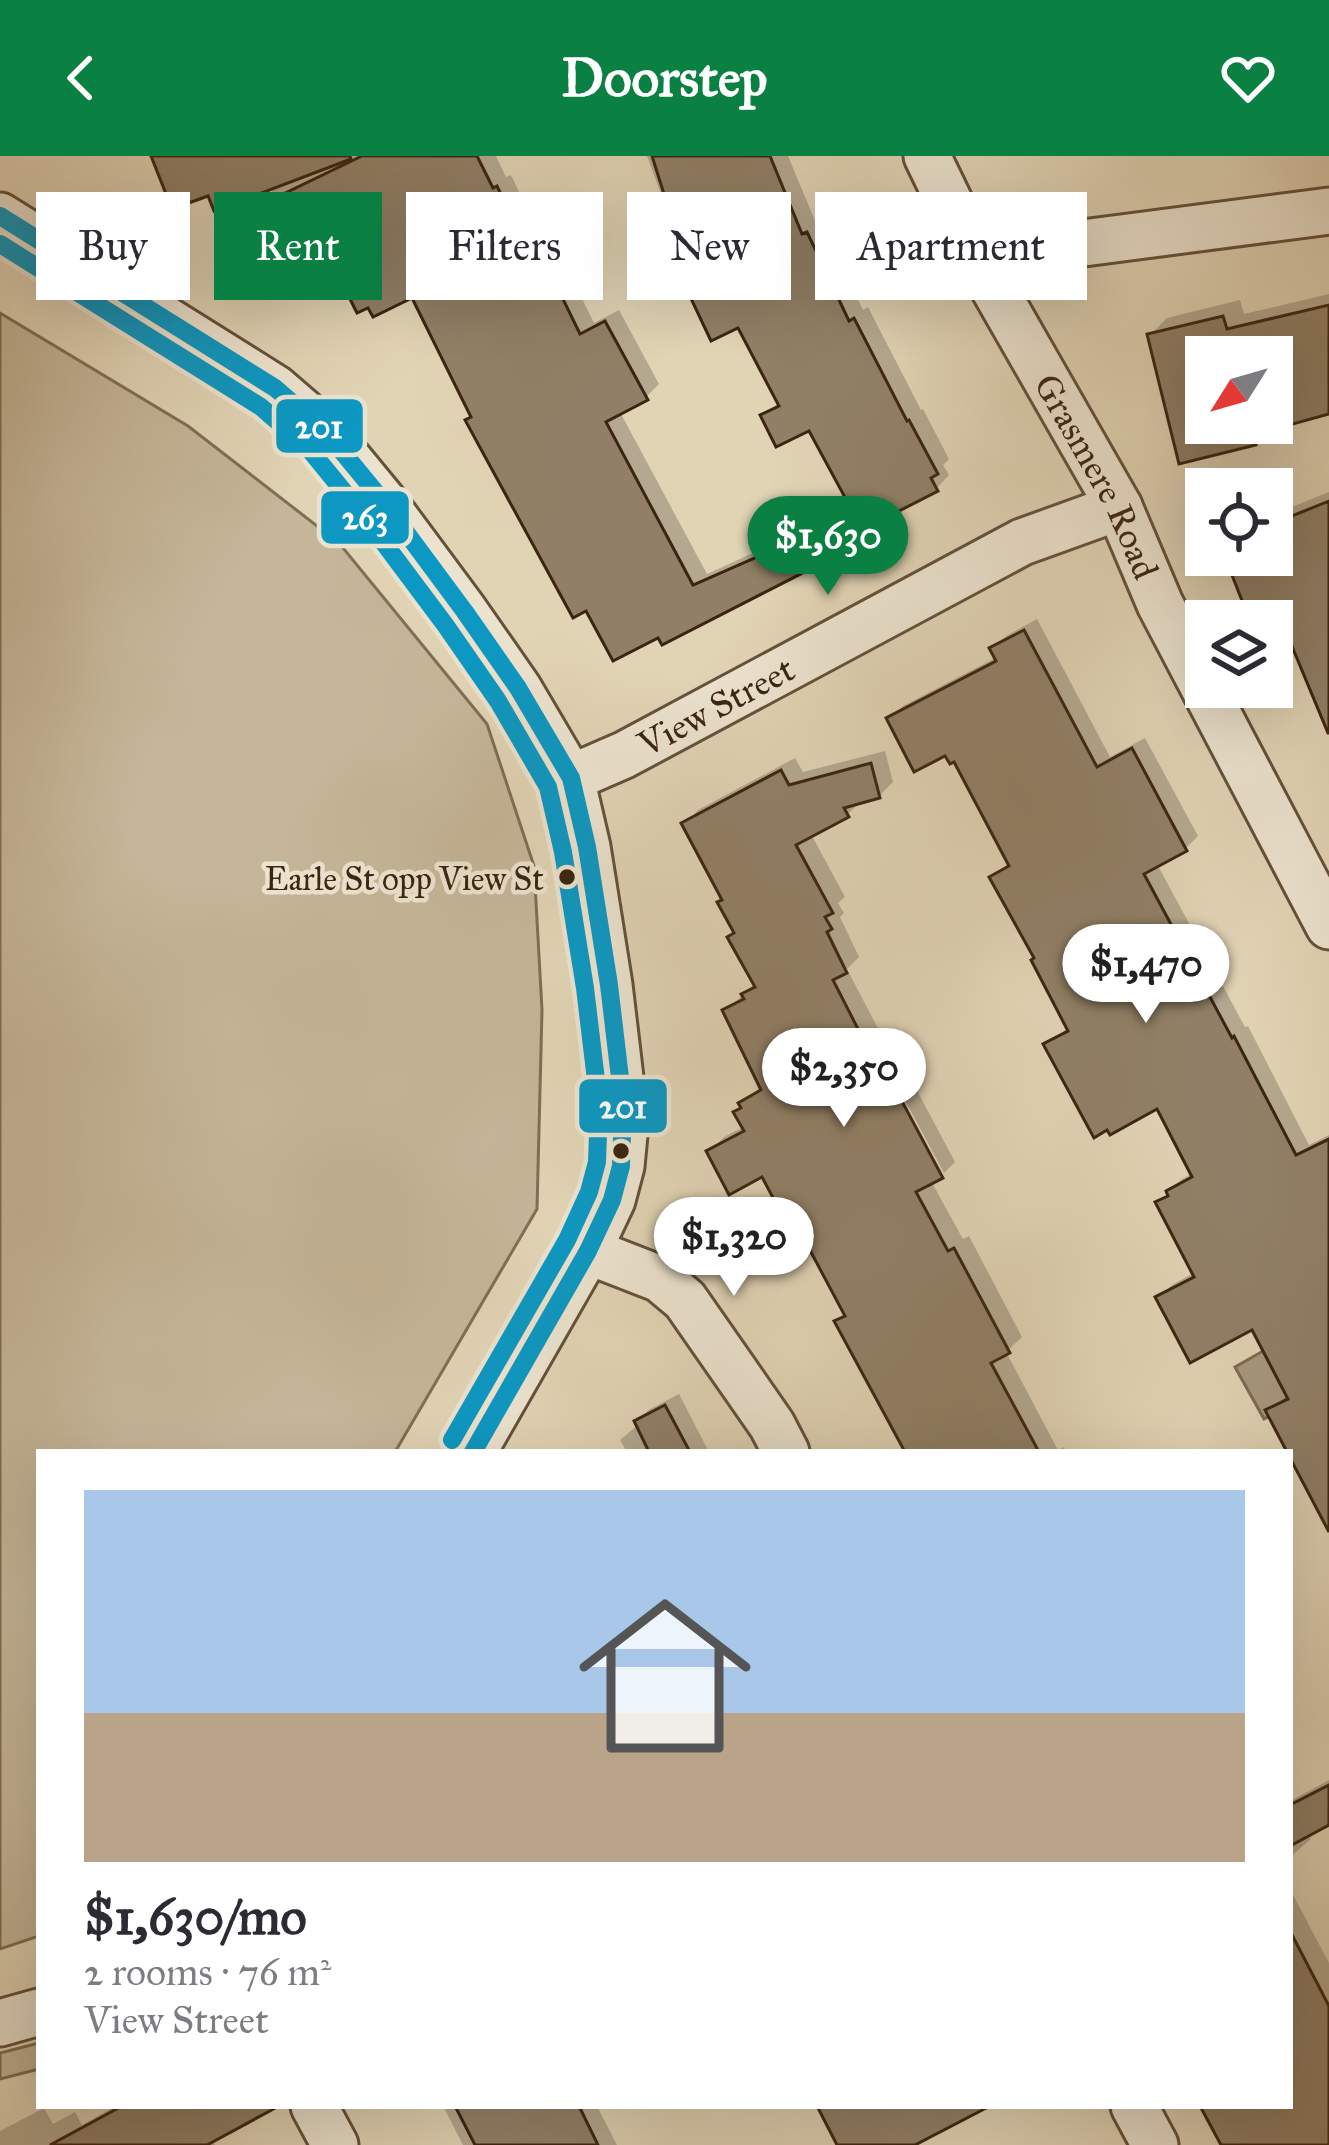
<!DOCTYPE html>
<meta charset="utf-8">
<style>
:root{--surface:#fff;--page:#f7f7f7;--text:#2b2b33;--muted:#7c7c81;--line:#e1e1e2;--accent:#0b8043}
body{margin:0;font-family:"IM FELL Great Primer",serif;background:var(--page);color:var(--text);height:100vh;display:flex;flex-direction:column;font-size:45px;white-space:nowrap}
*{box-sizing:border-box;margin:0}
p{font-size:39px;color:var(--muted)}
.icon{flex:none;width:66px;height:66px;fill:none;stroke:currentColor;stroke-width:2;stroke-linecap:round;stroke-linejoin:round}
.map{position:relative;flex:1;overflow:hidden}
.sheet{position:absolute;left:36px;top:1293px;width:1257px;height:660px;display:flex;flex-direction:column;background:var(--surface);border-radius:0px;box-shadow:0 12px 48px #0002}
.sheet>*{flex:none}
.top-card{position:absolute;left:36px;top:36px;width:1257px;height:108px;display:flex;gap:24px}
.needle{width:78px;rotate:233deg}
.fabs{position:absolute;left:1185px;top:180px;display:grid;gap:24px}
.fabs a{display:grid;place-items:center;width:108px;height:108px;border-radius:0px;background:var(--surface);box-shadow:0 12px 48px #0002;font-size:60px}
.price{position:absolute;translate:-50% -102px;padding:0 27px;border-radius:42px;background:#fff;color:#222;font-size:39px;line-height:78px;filter:drop-shadow(0 3px 6px #0008)}
.price::after{content:'';position:absolute;left:50%;top:72px;width:36px;height:27px;margin-left:-18px;background:inherit;clip-path:polygon(0 0,100% 0,50% 100%)}
.price.current{background:var(--accent);color:#fff}
ul{padding:0;list-style:none}
li{display:grid;align-content:center;gap:24px;height:636px;padding:0 48px}
li+li{border-top:3px solid var(--line)}
li span{display:grid;place-items:center;height:372px;border-radius:0px;color:#555}
li>.icon{margin-inline-start:auto}
span .icon{width:216px;height:216px;fill:#fffc;stroke-width:1}
li b{font-size:51px}
.pill{padding:0 42px;border-radius:0px;background:var(--surface);box-shadow:0 12px 48px #0002;font-size:42px;line-height:108px}
.pill.current{background:var(--accent);color:#fff}
header{display:flex;justify-content:space-between;align-items:center;height:156px;padding:0 48px;background:var(--accent);color:#fff;font-size:54px;font-weight:700}
.map>svg:first-child{display:block}
</style>
<header><svg class="icon" aria-label="back" viewBox="0 0 24 24"><path d="M15 5l-7 7 7 7"/></svg>Doorstep<svg class="icon" aria-label="heart" viewBox="0 0 24 24"><path d="M12 20l-8-8c-3-5 5-10 8-4 3-6 11-1 8 4z"/></svg></header>
<div class="map">
<svg width="1329" height="1989" viewBox="0 0 1329 1989">
<rect width="100%" height="100%" fill="#e1d4b5"/>
<filter id="stains"><feTurbulence type="fractalNoise" baseFrequency=".00167" numOctaves="4"/><feColorMatrix values="0 0 0 0 .2 0 0 0 0 .09 0 0 0 0 .02 0 0 0 .5 -.17"/></filter>
<radialGradient id="worn" r=".72"><stop offset=".6" stop-color="#630" stop-opacity="0"/><stop offset="1" stop-color="#630" stop-opacity=".3"/></radialGradient>
<g fill="#c5b699" stroke="#806e56" stroke-width="3">
<path d="M 0,157 L 188,270 L 339,387 L 487,568 L 534,710 L 542,854 L 537,1053 L 395,1296 L 39,1296 L 39,1780 L 0,1793 Z"/>
<path d="M 39,1887 L 39,1913 L 0,1923 L 0,1897 Z"/>
</g>
<path fill="#a8987e" stroke="#7c6a53" stroke-width="3" d="M 1263,1195 L 1291,1248 L 1264,1263 L 1235,1211 Z"/>
<g fill="#0003" fill-rule="evenodd">
<path d="M 155,0 L 317,0 L 322,15 L 353,0 L 496,0 L 506,21 L 511,19 L 523,44 L 532,40 L 594,167 L 619,154 L 659,228 L 646,241 L 620,256 L 707,418 L 775,387 L 788,373 L 821,356 L 826,365 L 854,353 L 811,271 L 764,260 L 780,245 L 740,168 L 694,128 L 647,0 L 788,0 L 816,67 L 821,65 L 863,154 L 868,151 L 921,254 L 923,253 L 949,303 L 943,309 L 949,319 L 936,333 L 878,363 L 880,367 L 867,380 L 663,485 L 474,259 L 413,138 L 328,91 L 305,102 L 270,31 L 210,36 Z"/>
<path d="M 1329,138 L 1329,255 L 1268,272 L 1254,286 L 1181,304 L 1150,179 L 1167,162 L 1240,144 L 1244,158 ZM 1206,201 L 1272,201 L 1272,267 L 1206,267 Z"/>
<path d="M 1329,336 L 1329,520 L 1278,448 L 1227,399 L 1272,399 L 1272,359 Z"/>
<path d="M 1037,463 L 1110,601 L 1145,582 L 1198,680 L 1185,693 L 1157,708 L 1245,871 L 1248,870 L 1309,989 L 1329,979 L 1329,1328 L 1269,1254 L 1289,1238 L 1253,1170 L 1159,1141 L 1172,1129 L 1195,1116 L 1159,1047 L 1182,1023 L 1193,1017 L 1158,949 L 1047,888 L 1069,871 L 1037,802 L 992,721 L 1010,706 L 956,602 L 890,563 L 903,550 L 997,501 L 993,493 L 1006,480 Z"/>
<path d="M 885,595 L 893,626 L 879,640 L 862,644 L 847,659 L 811,678 L 845,741 L 838,747 L 844,757 L 840,761 L 859,801 L 847,813 L 898,911 L 903,908 L 955,1006 L 944,1017 L 884,905 L 879,907 L 938,1019 L 931,1025 L 963,1083 L 969,1080 L 1022,1181 L 1006,1196 L 1058,1294 L 1064,1291 L 1066,1296 L 908,1296 L 838,1166 L 847,1157 L 798,1064 L 763,1017 L 710,995 L 724,981 L 745,970 L 742,947 L 762,930 L 725,855 L 756,827 L 725,743 L 685,668 L 698,654 L 795,602 L 803,616 Z"/>
<path d="M 679,1238 L 709,1296 L 627,1296 L 620,1284 L 639,1268 L 637,1265 L 650,1253 Z"/>
<path d="M 1329,1624 L 1329,1666 L 1308,1677 L 1311,1683 L 1290,1701 L 1290,1645 Z"/>
<path d="M 1290,1733 L 1329,1807 L 1329,1989 L 1224,1989 L 1204,1950 L 1290,1950 Z"/>
<path d="M 116,1950 L 245,1950 L 211,1983 L 215,1989 L 0,1989 L 0,1975 L 44,1952 L 53,1968 L 75,1956 L 82,1969 Z"/>
<path d="M 443,1950 L 597,1950 L 617,1989 L 463,1989 Z"/>
</g>
<g fill="#918067" stroke="#3a2512" stroke-width="3" fill-rule="evenodd">
<path d="M 151,0 L 350,0 L 351,3 L 214,55 L 208,40 L 172,53 Z"/>
<path d="M 362,0 L 477,0 L 493,32 L 497,30 L 509,55 L 518,51 L 580,178 L 605,165 L 648,244 L 606,266 L 693,429 L 775,393 L 771,385 L 807,366 L 812,376 L 854,358 L 809,275 L 776,291 L 760,259 L 779,250 L 738,172 L 711,185 L 686,132 L 692,129 L 658,41 L 664,38 L 652,0 L 770,0 L 802,78 L 807,76 L 849,165 L 854,162 L 907,265 L 909,264 L 938,318 L 931,322 L 938,335 L 864,373 L 869,383 L 662,489 L 658,482 L 613,505 L 586,455 L 573,462 L 465,264 L 471,261 L 412,142 L 373,161 L 368,152 L 357,157 L 326,95 L 303,106 L 273,43 Z"/>
<path d="M 1329,149 L 1329,258 L 1253,279 L 1256,289 L 1179,308 L 1147,178 L 1223,160 L 1227,173 ZM 1206,201 L 1272,201 L 1272,267 L 1206,267 Z"/>
<path d="M 1329,345 L 1329,577 L 1328,577 L 1276,452 L 1265,457 L 1261,446 L 1245,452 L 1224,399 L 1272,399 L 1272,368 Z"/>
<path d="M 1024,474 L 1097,611 L 1132,592 L 1187,695 L 1144,718 L 1232,882 L 1234,880 L 1296,999 L 1329,983 L 1329,1376 L 1290,1302 L 1290,1296 L 1287,1296 L 1265,1254 L 1288,1243 L 1252,1174 L 1190,1207 L 1155,1141 L 1194,1121 L 1155,1046 L 1168,1040 L 1166,1035 L 1192,1021 L 1157,953 L 1110,979 L 1107,974 L 1094,982 L 1043,888 L 1068,875 L 1031,804 L 1034,802 L 989,721 L 1009,710 L 954,606 L 950,608 L 945,600 L 914,616 L 886,562 L 996,505 L 989,492 Z"/>
<path d="M 871,607 L 880,642 L 844,652 L 849,661 L 796,689 L 833,757 L 825,761 L 832,773 L 827,776 L 847,817 L 833,824 L 883,922 L 888,919 L 943,1022 L 916,1036 L 948,1095 L 954,1092 L 1010,1197 L 991,1207 L 1039,1296 L 905,1296 L 834,1165 L 845,1160 L 796,1068 L 789,1072 L 762,1021 L 729,1039 L 706,995 L 744,975 L 733,956 L 741,952 L 738,947 L 761,934 L 722,854 L 744,843 L 741,838 L 755,831 L 727,781 L 734,777 L 717,746 L 722,744 L 681,667 L 781,614 L 789,629 Z"/>
<path d="M 665,1249 L 690,1296 L 649,1296 L 634,1265 Z"/>
<path d="M 1329,1629 L 1329,1669 L 1290,1690 L 1290,1649 Z"/>
<path d="M 1290,1775 L 1329,1850 L 1329,1989 L 1221,1989 L 1200,1950 L 1290,1950 Z"/>
<path d="M 122,1950 L 279,1950 L 207,1989 L 50,1989 Z"/>
<path d="M 455,1950 L 579,1950 L 598,1989 L 475,1989 Z"/>
<path d="M 817,1950 L 990,1950 L 915,1989 L 837,1989 Z"/>
</g>
<g fill="none" stroke-linecap="round" stroke-linejoin="round">
<defs>
<g id="minor">
<path id="s1" d="M 927,0 L 976,101 L 1119,351 L 1160,448 L 1329,770"/>
<path d="M 0,60 L 275,232 L 326,276 L 382,344 L 465,456 L 518,532 L 571,622 L 587,691 L 609,829 L 623,947 L 624,979 L 621,1010 L 612,1044 L 588,1095 L 473,1296"/>
<path d="M 976,101 L 1329,55"/>
<path id="s2" d="M 571,622 L 624,599 L 1022,386 L 1119,351"/>
<path d="M 588,1095 L 660,1123 L 685,1144 L 772,1269 L 786,1296"/>
<path d="M 0,1867 L 39,1856"/>
<path d="M 314,1950 L 335,1989"/>
<path d="M 1134,1950 L 1155,1989"/>
</g>
</defs>
<use href="#minor" stroke="#64513b" stroke-width="51"/>
<use href="#minor" stroke="#ece3cf" stroke-width="45"/>
<defs>
<path id="bus-1" d="M 0,60 L 275,232 L 326,276 L 382,344 L 465,456 L 518,532 L 571,622 L 587,691 L 609,829 L 623,947 L 621,1010 L 612,1044 L 588,1095 L 473,1296"/>
<path id="bus-2" d="M 0,88 L 261,251 L 309,293 L 363,359 L 446,470 L 498,545 L 548,631 L 563,696 L 585,832 L 599,949 L 597,1006 L 589,1036 L 567,1084 L 452,1284"/>
</defs>
<use href="#bus-1" stroke="#ece3cf" stroke-width="27"/>
<use href="#bus-2" stroke="#ece3cf" stroke-width="27"/>
<use href="#bus-1" stroke="#0c98c3" stroke-width="18"/>
<use href="#bus-2" stroke="#0c98c3" stroke-width="18"/>
</g>
<g fill="#3a2512" stroke="#ece3cf" stroke-width="4.5">
<circle cx="567" cy="721" r="10"/>
<circle cx="621" cy="995" r="10"/>
</g>
<g text-anchor="middle" stroke-width="9" stroke-linejoin="round" paint-order="stroke">
<g font-size="33" fill="#3a2512" stroke="#ece3cf" text-anchor="end">
<text x="544" y="734">Earle St opp View St</text>
</g>
<g font-size="36" fill="#3a2512" stroke="#ece3cf">
<text dy="13" stroke="none"><textPath href="#s1" startOffset="363">Grasmere Road</textPath></text>
<text dy="13" stroke="none"><textPath href="#s2" startOffset="162">View Street</textPath></text>
</g>
</g>
<g stroke="#ece3cf" stroke-width="4.5">
<rect x="274" y="241" width="91" height="58" rx="12" fill="#0c98c3"/>
<rect x="319" y="333" width="92" height="57" rx="12" fill="#0c98c3"/>
<rect x="577" y="921" width="92" height="58" rx="12" fill="#0c98c3"/>
</g>
<g font-size="33" text-anchor="middle" font-weight="bold" fill="#fff">
<text x="319" y="282">201</text>
<text x="365" y="373">263</text>
<text x="623" y="962">201</text>
</g>
<rect width="100%" height="100%" filter="url(#stains)"/>
<rect width="100%" height="100%" fill="url(#worn)"/>
</svg>
<div class="fabs">
<a><svg class="needle" viewBox="-14 -14 28 28"><path d="M0-13l5 13h-10z" fill="#e53935"/><path d="M0 13l5-13h-10z" fill="#7c7c81"/></svg></a>
<a><svg class="icon" aria-label="locate" viewBox="0 0 24 24"><circle cx="12" cy="12" r="6"/><path d="M12 2v4M12 18v4M2 12h4M18 12h4"/></svg></a>
<a><svg class="icon" aria-label="layers" viewBox="0 0 24 24"><path d="M12 4l9 5-9 5-9-5zM3 14l9 5 9-5"/></svg></a>
</div>
<b class="price current" style="left:828px;top:442px">$1,630</b>
<b class="price" style="left:1146px;top:870px">$1,470</b>
<b class="price" style="left:844px;top:974px">$2,350</b>
<b class="price" style="left:734px;top:1143px">$1,320</b>
<div class="top-card">
<a class="pill">Buy</a>
<a class="pill current">Rent</a>
<a class="pill">Filters</a>
<a class="pill">New</a>
<a class="pill">Apartment</a>
</div>
<section class="sheet">
<ul>
<li><span style="background:linear-gradient(#a9c7e8 60%,#b9a48a 0)"><svg class="icon" aria-label="home" viewBox="0 0 24 24"><path d="M3 11l9-7 9 7M6 9v11h12V9"/></svg></span><div><b>$1,630/mo</b><p>2 rooms · 76 m²</p><p>View Street</p></div></li>
</ul>
</section>
</div>
